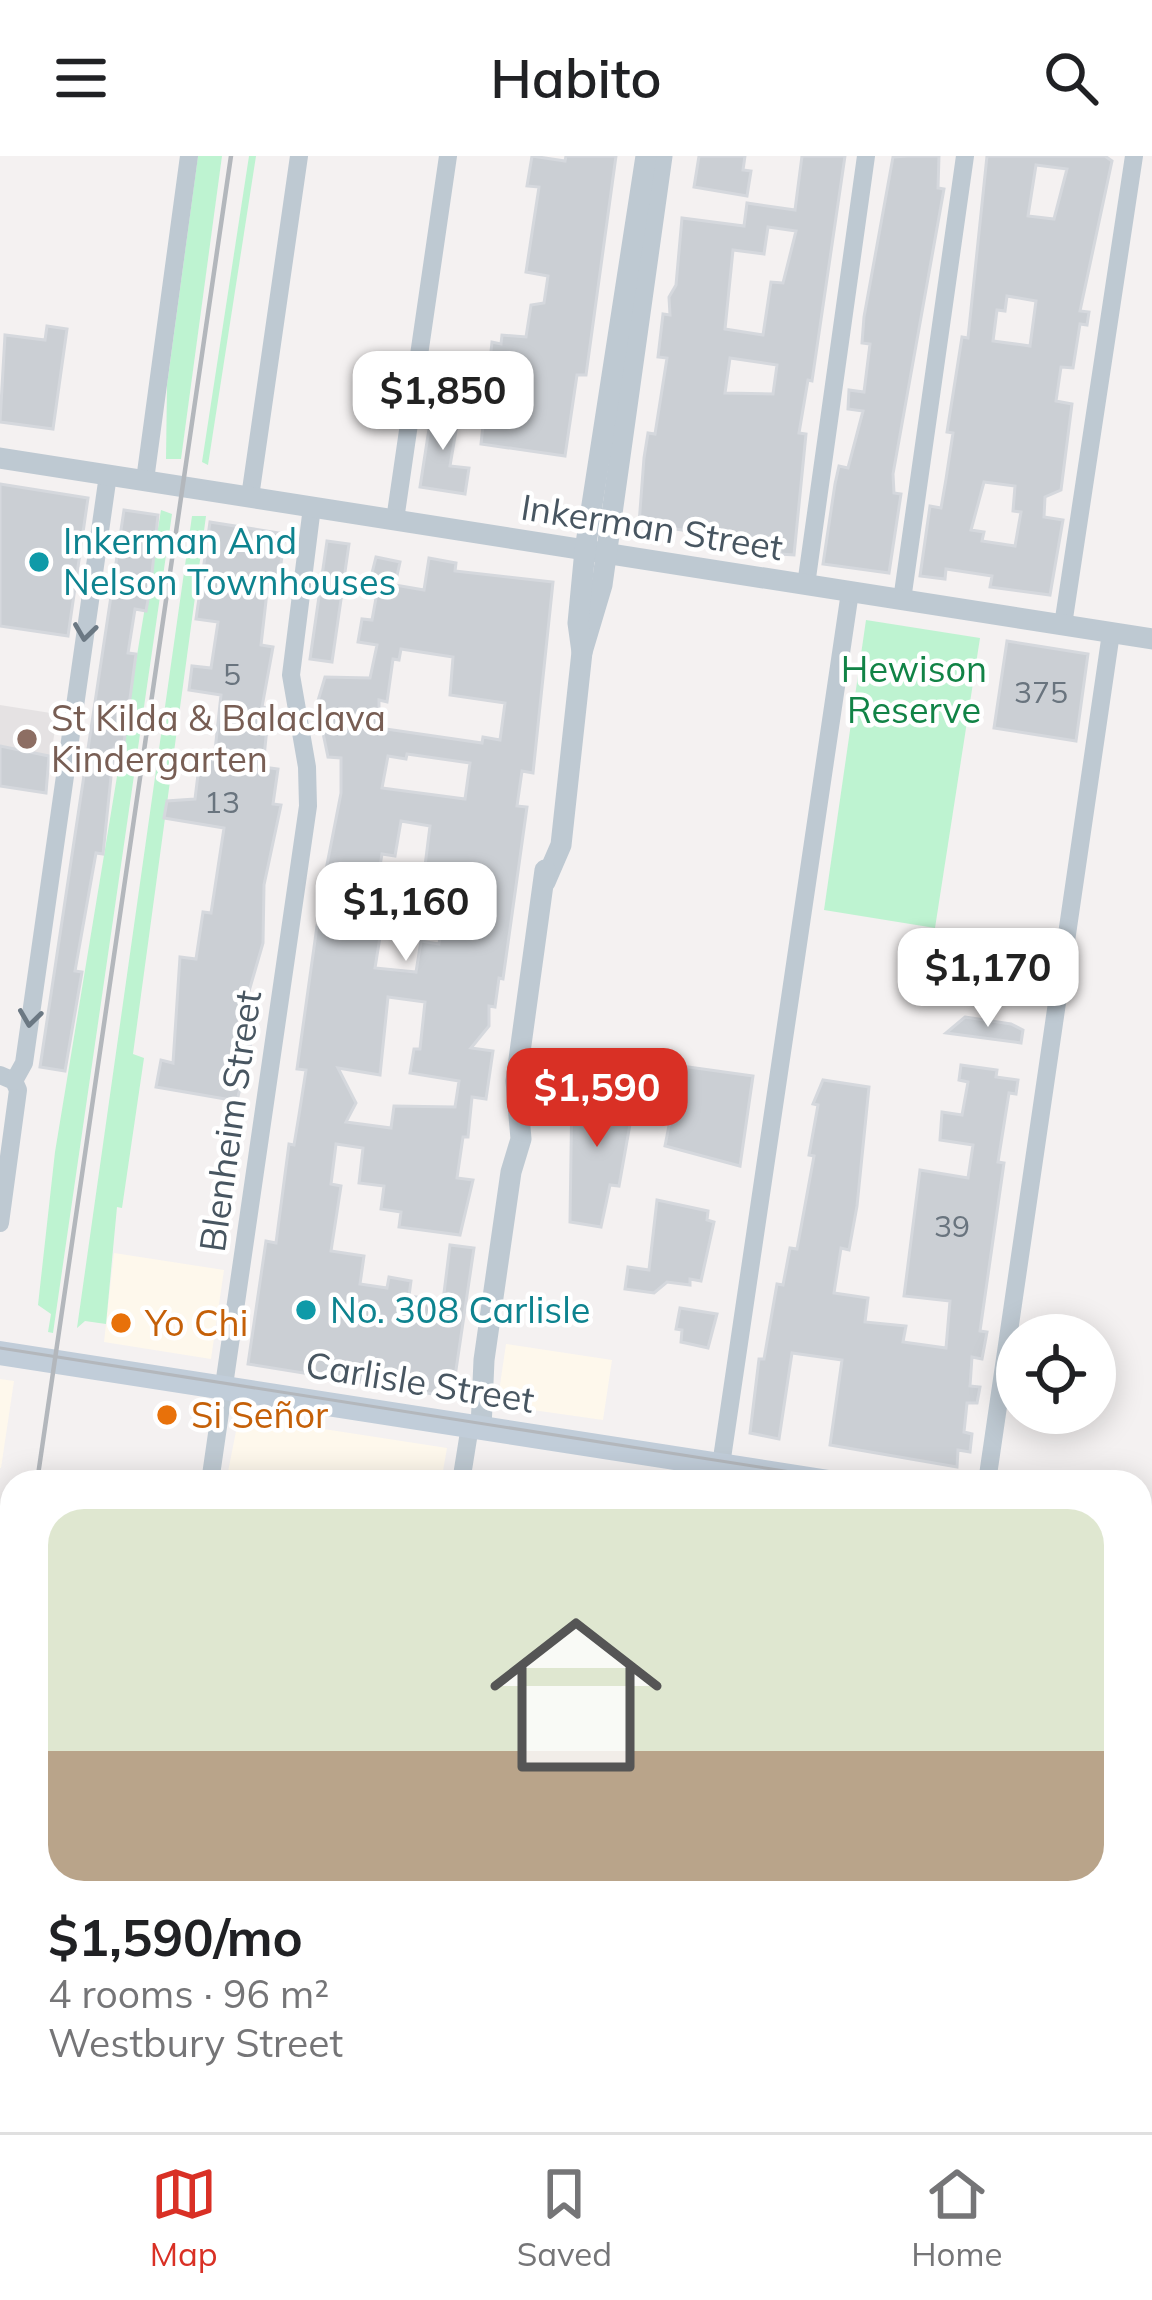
<!DOCTYPE html>
<meta charset="utf-8">
<style>
:root{--surface:#fff;--page:#f2f2f2;--text:#202124;--muted:#757577;--line:#e0e0e0;--accent:#d93025}
body{margin:0;font-family:Mulish,sans-serif;background:var(--page);color:var(--text);height:100vh;display:flex;flex-direction:column;font-size:45px;white-space:nowrap}
*{box-sizing:border-box;margin:0}
p{font-size:39px;color:var(--muted)}
.icon{flex:none;width:66px;height:66px;fill:none;stroke:currentColor;stroke-width:2;stroke-linecap:round;stroke-linejoin:round}
.map{position:relative;flex:1;overflow:hidden}
.panel{position:absolute;left:0px;top:1314px;width:1152px;height:663px;display:flex;flex-direction:column;background:var(--surface);border-radius:36px 36px 0 0;box-shadow:0 6px 30px #0003}
.panel>*{flex:none}
.controls{position:absolute;left:996px;top:1158px;display:grid;gap:24px}
.controls a{display:grid;place-items:center;width:120px;height:120px;border-radius:50%;background:var(--surface);box-shadow:0 6px 30px #0003;font-size:60px}
.price{position:absolute;translate:-50% -102px;padding:0 27px;border-radius:24px;background:#fff;color:#222;font-size:39px;line-height:78px;filter:drop-shadow(0 3px 6px #0008)}
.price::after{content:'';position:absolute;left:50%;top:72px;width:36px;height:27px;margin-left:-18px;background:inherit;clip-path:polygon(0 0,100% 0,50% 100%)}
.price.on{background:var(--accent);color:#fff}
ul{padding:0;list-style:none}
li{display:grid;align-content:center;gap:24px;height:636px;padding:0 48px}
li+li{border-top:3px solid var(--line)}
li span{display:grid;place-items:center;height:372px;border-radius:36px;color:#555}
li>.icon{margin-inline-start:auto}
span .icon{width:216px;height:216px;fill:#fffc;stroke-width:1}
li b{font-size:51px}
header{display:flex;justify-content:space-between;align-items:center;height:156px;padding:0 48px;background:var(--surface);font-size:54px;font-weight:600}
.tabs{display:flex;justify-content:space-around;align-items:center;height:168px;border-top:3px solid var(--line);background:var(--surface);font-size:33px;color:var(--muted)}
.tabs a{display:grid;justify-items:center;gap:6px}
.tabs .on{color:var(--accent)}
.map>svg:first-child{display:block}
</style>
<header><svg class="icon" aria-label="menu" viewBox="0 0 24 24"><path d="M4 6h16M4 12h16M4 18h16"/></svg>Habito<svg class="icon" aria-label="search" viewBox="0 0 24 24"><circle cx="10" cy="10" r="6"/><path d="M15 15l6 6"/></svg></header>
<div class="map">
<svg width="1152" height="1976" viewBox="0 0 1152 1976">
<rect width="100%" height="100%" fill="#f4f1f1"/>
<g fill="#fef8ec">
<path d="M 114,1097 L 224,1114 L 211,1203 L 104,1186 Z"/>
<path d="M 506,1188 L 612,1204 L 603,1264 L 497,1249 Z"/>
<path d="M 0,1223 L 14,1225 L 1,1312 L 0,1312 Z"/>
<path d="M 239,1260 L 447,1292 L 441,1326 L 226,1326 Z"/>
</g>
<path fill="#e5e2e3" d="M 0,549 L 57,558 L 46,637 L 0,630 Z"/>
<g fill="#bef3d1">
<path d="M 198,0 L 222,0 L 181,303 L 166,303 L 167,229 Z"/>
<path d="M 249,0 L 256,0 L 208,309 L 202,306 Z"/>
<path d="M 161,354 L 172,358 L 53,1177 L 48,1176 L 51,1158 L 38,1149 L 55,996 Z"/>
<path d="M 192,360 L 206,360 L 133,898 L 144,902 L 122,1052 L 117,1051 L 106,1168 L 85,1165 L 77,1172 Z"/>
<path d="M 866,464 L 980,482 L 935,772 L 824,754 Z"/>
<path d="M 11,1622 L 12,1622 L 12,1753 L 0,1751 Z"/>
<path d="M 0,1805 L 12,1806 L 12,1965 L 97,1965 L 99,1976 L 0,1976 Z"/>
</g>
<g fill="#cbcfd4" stroke="#d5d8dd" stroke-width="3" fill-rule="evenodd">
<path d="M 532,0 L 565,5 L 566,0 L 616,0 L 586,219 L 577,219 L 565,300 L 481,288 L 492,186 L 501,188 L 502,179 L 526,181 L 531,149 L 544,147 L 548,120 L 526,116 L 539,31 L 527,30 Z"/>
<path d="M 699,0 L 745,0 L 743,14 L 751,15 L 747,40 L 694,31 Z"/>
<path d="M 802,0 L 845,0 L 812,225 L 808,224 L 799,277 L 806,278 L 794,399 L 780,398 L 781,388 L 639,368 L 644,302 L 648,277 L 655,278 L 667,202 L 658,201 L 663,158 L 670,159 L 669,141 L 676,129 L 682,62 L 744,70 L 747,47 L 795,54 ZM 768,71 L 796,75 L 783,127 L 771,126 L 763,179 L 725,173 L 733,94 L 764,98 ZM 730,202 L 777,209 L 773,238 L 725,237 Z"/>
<path d="M 908,0 L 939,0 L 938,32 L 944,33 L 893,318 L 894,337 L 901,338 L 889,417 L 823,408 L 835,328 L 839,310 L 848,312 L 863,255 L 848,253 L 849,234 L 864,236 L 870,188 L 862,187 L 864,161 L 893,1 Z"/>
<path d="M 987,0 L 1105,0 L 1112,5 L 1080,155 L 1089,156 L 1087,169 L 1080,168 L 1073,212 L 1061,211 L 1056,245 L 1072,248 L 1061,334 L 1045,341 L 1044,361 L 1063,364 L 1050,439 L 990,431 L 992,420 L 946,413 L 945,423 L 920,420 L 930,350 L 941,352 L 946,323 L 953,277 L 947,276 L 962,181 L 968,182 ZM 1036,9 L 1067,13 L 1054,63 L 1028,60 ZM 1007,140 L 1036,145 L 1030,190 L 993,185 L 997,154 L 1005,155 ZM 984,326 L 1015,330 L 1013,355 L 1021,356 L 1015,390 L 982,385 L 984,376 L 971,374 Z"/>
<path d="M 47,170 L 67,173 L 53,273 L 0,266 L 5,179 L 45,184 Z"/>
<path d="M 433,247 L 460,251 L 450,310 L 469,312 L 465,338 L 420,331 Z"/>
<path d="M 0,328 L 88,342 L 68,480 L 0,470 Z"/>
<path d="M 124,354 L 158,359 L 151,427 L 146,455 L 135,453 L 128,497 L 136,498 L 123,594 L 114,592 L 103,698 L 96,697 L 75,815 L 82,816 L 65,915 L 40,911 Z"/>
<path d="M 210,366 L 285,378 L 277,437 L 267,436 L 261,489 L 273,491 L 262,551 L 269,552 L 263,611 L 278,613 L 273,648 L 281,649 L 264,729 L 263,787 L 245,849 L 240,885 L 251,886 L 237,945 L 156,931 L 161,904 L 173,907 L 180,801 L 196,803 L 203,756 L 211,757 L 224,672 L 164,662 L 167,645 L 195,643 L 200,602 L 214,604 L 221,539 L 189,534 L 192,510 L 211,512 L 218,466 L 196,463 Z"/>
<path d="M 327,385 L 349,388 L 332,506 L 310,503 Z"/>
<path d="M 376,401 L 400,406 L 395,429 L 424,434 L 429,402 L 456,407 L 455,415 L 553,426 L 533,617 L 522,615 L 517,650 L 527,651 L 503,823 L 499,822 L 495,851 L 489,850 L 489,870 L 471,892 L 493,895 L 486,943 L 472,941 L 468,981 L 463,981 L 457,1022 L 473,1024 L 460,1079 L 399,1071 L 401,1056 L 381,1053 L 384,1030 L 359,1027 L 363,992 L 336,988 L 331,1028 L 341,1030 L 331,1095 L 364,1100 L 360,1128 L 387,1132 L 389,1121 L 411,1125 L 409,1140 L 443,1145 L 450,1089 L 474,1092 L 452,1241 L 248,1208 L 266,1085 L 276,1087 L 289,988 L 294,989 L 299,959 L 306,914 L 297,913 L 317,770 L 324,771 L 330,725 L 324,724 L 341,637 L 341,602 L 328,601 L 317,548 L 325,521 L 370,522 L 377,489 L 358,486 L 362,463 L 372,464 L 378,431 L 369,429 ZM 401,493 L 453,501 L 450,539 L 505,547 L 500,584 L 483,581 L 482,587 L 379,572 L 379,544 L 387,546 L 393,503 L 399,504 ZM 407,598 L 470,607 L 465,643 L 382,632 L 388,600 L 406,603 ZM 401,665 L 430,670 L 425,710 L 407,708 L 404,725 L 448,730 L 439,788 L 421,785 L 416,816 L 375,812 L 380,781 L 364,778 L 370,732 L 376,733 L 382,698 L 395,700 ZM 388,841 L 425,846 L 420,893 L 414,893 L 410,917 L 459,925 L 455,951 L 394,950 L 391,972 L 346,966 L 356,947 L 338,912 L 380,919 Z"/>
<path d="M 1007,485 L 1088,498 L 1076,585 L 994,572 Z"/>
<path d="M 0,590 L 49,600 L 46,637 L 0,630 Z"/>
<path d="M 965,861 L 1011,868 L 1023,874 L 1021,887 L 946,877 Z"/>
<path d="M 660,907 L 753,920 L 740,1010 L 665,990 L 675,939 L 655,936 Z"/>
<path d="M 961,909 L 997,914 L 996,921 L 1018,924 L 1016,938 L 1009,937 L 998,1006 L 1004,1007 L 980,1175 L 987,1176 L 982,1203 L 972,1201 L 970,1230 L 980,1231 L 977,1247 L 967,1247 L 964,1276 L 972,1278 L 970,1296 L 958,1294 L 957,1311 L 830,1289 L 842,1204 L 792,1197 L 779,1283 L 750,1277 L 759,1203 L 764,1203 L 777,1128 L 783,1129 L 790,1092 L 797,1093 L 814,1000 L 809,999 L 818,949 L 813,948 L 823,924 L 869,931 L 857,1050 L 849,1094 L 841,1092 L 834,1137 L 868,1142 L 865,1166 L 906,1170 L 903,1186 L 946,1192 L 950,1145 L 904,1140 L 920,1014 L 968,1022 L 973,989 L 940,984 L 942,956 L 962,959 L 968,926 L 959,924 Z"/>
<path d="M 572,931 L 635,940 L 619,1030 L 610,1029 L 601,1071 L 570,1066 Z"/>
<path d="M 657,1044 L 708,1055 L 707,1064 L 714,1066 L 701,1125 L 690,1123 L 690,1129 L 667,1126 L 654,1137 L 625,1133 L 628,1111 L 649,1114 Z"/>
<path d="M 680,1152 L 717,1158 L 708,1192 L 681,1186 L 682,1174 L 676,1173 Z"/>
</g>
<g fill="none" stroke-linecap="round" stroke-linejoin="round">
<g stroke="#bec9d2" stroke-width="18">
<path d="M 145,324 L 189,0"/>
<path d="M 250,341 L 299,0"/>
<path d="M 395,364 L 448,0"/>
<path d="M 806,429 L 866,0"/>
<path d="M 902,444 L 965,0"/>
<path d="M 1063,469 L 1134,0"/>
<path d="M 0,919 L 14,925 L 18,934 L 0,1067"/>
<path d="M 14,925 L 24,907 L 108,319"/>
<path d="M 721,1309 L 850,436"/>
<path d="M 210,1326 L 308,650 L 307,611 L 291,519 L 312,351"/>
<path d="M 461,1326 L 470,1270"/>
<path d="M 987,1326 L 1111,477"/>
<path d="M 0,1768 L 12,1770"/>
<path d="M 0,1787 L 12,1789"/>
<path d="M 121,1965 L 122,1976"/>
<path d="M 586,1965 L 657,1976"/>
</g>
<g stroke="#bec9d2" stroke-width="21">
<path d="M 0,302 L 1152,483"/>
<path d="M 582,496 L 602,429 L 662,0"/>
<path d="M 545,726 L 561,689 L 582,496 L 578,467 L 585,394 L 646,0"/>
<path d="M 481,1272 L 484,1204 L 511,1016 L 521,983 L 516,925 L 545,714"/>
</g>
<g stroke="#c1cdd9" stroke-width="24">
<path d="M 0,1197 L 829,1326"/>
<path d="M 1140,1375 L 1152,1377"/>
</g>
<g stroke="#b3b7bc" stroke-width="3">
<path d="M 0,1192 L 855,1326"/>
<path d="M 1140,1379 L 1152,1381"/>
</g>
<g stroke="#b3b7bc" stroke-width="4.5">
<path d="M 37,1326 L 231,0"/>
<path d="M 0,1577 L 12,1493"/>
<path d="M 0,1651 L 12,1565"/>
</g>
</g>
<defs><path id="oneway-chevron" d="M-2-3.5L2.5 0L-2 3.5" fill="none" stroke-width="1.6" stroke-linecap="round" stroke-linejoin="round" transform="scale(3)"/></defs>
<g stroke="#6b7883">
<use href="#oneway-chevron" transform="translate(85 476) rotate(98)"/>
<use href="#oneway-chevron" transform="translate(30 862) rotate(98)"/>
</g>
<g fill="#0f9aa8" stroke="#fff" stroke-width="4.5">
<circle cx="39" cy="406" r="12"/>
<circle cx="306" cy="1154" r="12"/>
</g>
<circle fill="#8d6e63" stroke="#fff" stroke-width="4.5" cx="27" cy="583" r="12"/>
<g fill="#e8710a" stroke="#fff" stroke-width="4.5">
<circle cx="121" cy="1167" r="12"/>
<circle cx="167" cy="1259" r="12"/>
</g>
<g text-anchor="middle" stroke-width="9" stroke-linejoin="round" paint-order="stroke">
<g font-size="30" fill="#69747e">
<text x="232" y="529">5</text>
<text x="1041" y="547">375</text>
<text x="222" y="657">13</text>
<text x="952" y="1081">39</text>
</g>
<g font-size="36" fill="#485661" stroke="#fff">
<text transform="translate(652 371) rotate(9)" y="13">Inkerman Street</text>
<text transform="translate(230 965) rotate(-82)" y="13">Blenheim Street</text>
<text transform="translate(420 1226) rotate(9)" y="13">Carlisle Street</text>
</g>
<g font-size="36" fill="#0d838f" stroke="#fff" text-anchor="start">
<text x="63" y="398">Inkerman And<tspan x="63" dy="41">Nelson Townhouses</tspan></text>
<text x="330" y="1167">No. 308 Carlisle</text>
</g>
<g font-size="36" fill="#118346" stroke="#fff">
<text x="914" y="526">Hewison<tspan x="914" dy="41">Reserve</tspan></text>
</g>
<g font-size="36" fill="#785e54" stroke="#fff" text-anchor="start">
<text x="51" y="575">St Kilda &amp; Balaclava<tspan x="51" dy="41">Kindergarten</tspan></text>
</g>
<g font-size="36" fill="#c56008" stroke="#fff" text-anchor="start">
<text x="145" y="1180">Yo Chi</text>
<text x="191" y="1272">Si Señor</text>
</g>
</g>
</svg>
<div class="controls">
<a><svg class="icon" aria-label="locate" viewBox="0 0 24 24"><circle cx="12" cy="12" r="6"/><path d="M12 2v4M12 18v4M2 12h4M18 12h4"/></svg></a>
</div>
<b class="price" style="left:443px;top:297px">$1,850</b>
<b class="price" style="left:406px;top:808px">$1,160</b>
<b class="price" style="left:988px;top:874px">$1,170</b>
<b class="price on" style="left:597px;top:994px">$1,590</b>
<section class="panel">
<ul>
<li><span style="background:linear-gradient(#dfe7d0 65%,#b9a48a 0)"><svg class="icon" aria-label="home" viewBox="0 0 24 24"><path d="M3 11l9-7 9 7M6 9v11h12V9"/></svg></span><div><b>$1,590/mo</b><p>4 rooms · 96 m²</p><p>Westbury Street</p></div></li>
</ul>
</section>
</div>
<nav class="tabs">
<a class="on"><svg class="icon" aria-label="map" viewBox="0 0 24 24"><path d="M3 6l6-2 6 2 6-2v14l-6 2-6-2-6 2zM9 4v14M15 6v14"/></svg>Map</a>
<a><svg class="icon" aria-label="saved" viewBox="0 0 24 24"><path d="M7 4h10v16l-5-4-5 4z"/></svg>Saved</a>
<a><svg class="icon" aria-label="home" viewBox="0 0 24 24"><path d="M3 11l9-7 9 7M6 9v11h12V9"/></svg>Home</a>
</nav>
